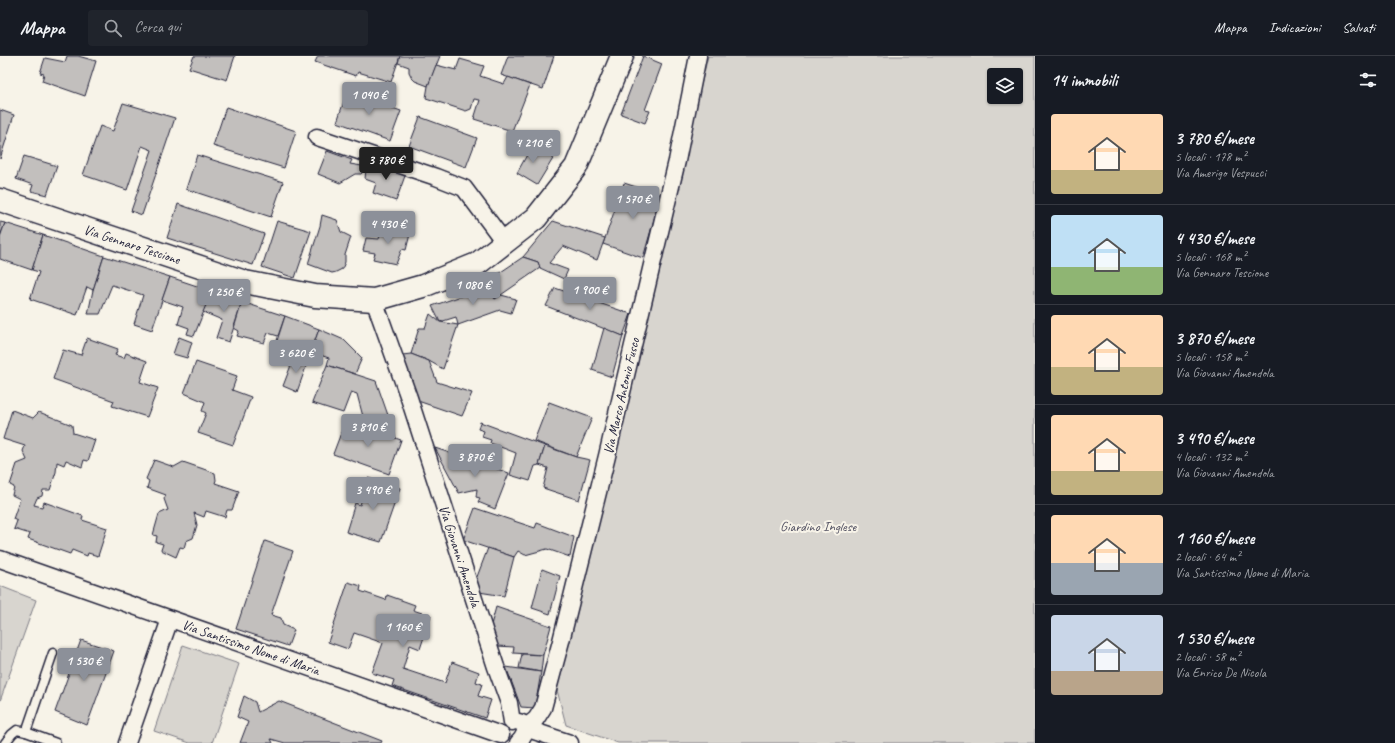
<!DOCTYPE html>
<html lang="it">
<meta charset="utf-8">
<style>
:root{--surface:#171b24;--page:#20242c;--text:#f1f3f6;--muted:#9ea1a6;--line:#363941;--accent:#8c9099}
body{margin:0;font-family:Caveat,sans-serif;background:var(--page);color:var(--text);height:100vh;display:flex;flex-direction:column;font-size:15px;white-space:nowrap}
*{box-sizing:border-box;margin:0}
p{font-size:13px;color:var(--muted)}
.icon{flex:none;width:22px;height:22px;fill:none;stroke:currentColor;stroke-width:2;stroke-linecap:round;stroke-linejoin:round}
.map{position:relative;flex:1;overflow:hidden}
.sheet{display:flex;flex-direction:column;background:var(--surface);width:360px}
.sheet>*{flex:none}
.controls{position:absolute;left:987px;top:12px;display:grid;gap:8px}
.controls a{display:grid;place-items:center;width:36px;height:36px;border-radius:4px;background:var(--surface);box-shadow:0 1px 3px #0004;font-size:20px}
.price{position:absolute;translate:-50% -34px;padding:0 9px;border-radius:4px;background:var(--accent);color:#fff;font-size:13px;line-height:26px;filter:drop-shadow(0 1px 2px #0008)}
.price::after{content:'';position:absolute;left:50%;top:24px;width:12px;height:9px;margin-left:-6px;background:inherit;clip-path:polygon(0 0,100% 0,50% 100%)}
.price.current{background:#222;color:#fff}
ul{padding:0;list-style:none}
li{display:flex;align-items:center;gap:12px;height:100px;padding:0 16px}
li+li{border-top:1px solid var(--line)}
li span{display:grid;place-items:center;flex:none;width:112px;height:80px;border-radius:4px;color:#555}
li>.icon{margin-inline-start:auto}
span .icon{width:48px;height:48px;fill:#fffc;stroke-width:1}
li b{font-size:17px}
h2{display:flex;justify-content:space-between;align-items:center;height:48px;padding:0 16px;font-size:17px}
header{display:flex;align-items:center;gap:24px;box-sizing:border-box;height:56px;padding:0 20px;background:var(--surface);border-bottom:1px solid var(--line)}
header strong{font-size:19px}
nav{display:flex;gap:22px;margin-inline-start:auto;font-size:14px}
.search{width:280px;height:36px;background:var(--page);display:flex;align-items:center;gap:10px;box-sizing:border-box;padding:0 14px;border-radius:4px;color:var(--muted);font-size:15px}
main{display:flex;flex:1;min-height:0}
.map>svg:first-child{display:block}
</style>
<header>
<strong>Mappa</strong>
<div class="search"><svg class="icon" aria-label="search" viewBox="0 0 24 24"><circle cx="10" cy="10" r="6"/><path d="M15 15l6 6"/></svg>Cerca qui</div>
<nav><a>Mappa</a><a>Indicazioni</a><a>Salvati</a></nav>
</header>
<main>
<div class="map">
<svg width="1035" height="687" viewBox="0 0 1035 687">
<rect width="100%" height="100%" fill="#f7f3e8"/>
<filter id="ink" filterUnits="userSpaceOnUse"><feTurbulence type="fractalNoise" baseFrequency=".025" numOctaves="2"/><feDisplacementMap in="SourceGraphic" scale="8" xChannelSelector="R" yChannelSelector="G"/><feConvolveMatrix kernelMatrix="1 2 1 2 8 2 1 2 1" color-interpolation-filters="sRGB"/></filter>
<g filter="url(#ink)">
<g fill="#d8d5cf" stroke="#7d7c85" fill-rule="evenodd">
<path d="M 708,0 L 1035,0 L 1035,687 L 618,687 L 566,669 L 556,630 ZM 994,19 L 1016,19 L 1016,41 L 994,41 Z"/>
<path d="M 0,530 L 36,544 L 0,645 Z"/>
<path d="M 183,589 L 239,608 L 212,687 L 190,687 L 154,675 Z"/>
</g>
<g fill="#c2bfbd" stroke="#22223b">
<path d="M 67,0 L 78,0 L 96,5 L 85,40 L 42,25 L 44,18 L 40,17 L 45,2 L 65,6 Z"/>
<path d="M 194,0 L 235,0 L 227,24 L 189,12 Z"/>
<path d="M 318,0 L 400,0 L 391,26 L 358,16 L 356,20 L 315,6 Z"/>
<path d="M 400,0 L 440,0 L 428,30 L 415,25 L 412,22 L 409,16 L 409,11 L 398,7 Z"/>
<path d="M 508,0 L 554,0 L 543,33 L 501,19 Z"/>
<path d="M 643,0 L 662,8 L 645,54 L 650,55 L 645,67 L 621,58 Z"/>
<path d="M 460,3 L 484,10 L 480,20 L 504,28 L 508,21 L 530,29 L 512,75 L 474,63 L 480,44 L 474,43 L 471,53 L 466,55 L 426,42 L 428,30 L 436,9 L 456,14 Z"/>
<path d="M 347,36 L 401,55 L 390,85 L 337,66 Z"/>
<path d="M 123,47 L 175,62 L 142,159 L 131,155 L 152,94 L 142,90 L 127,134 L 83,119 L 100,70 L 113,75 Z"/>
<path d="M 226,51 L 296,75 L 284,112 L 213,90 Z"/>
<path d="M 0,54 L 14,59 L 0,103 Z"/>
<path d="M 420,61 L 477,82 L 466,111 L 409,90 Z"/>
<path d="M 514,85 L 554,101 L 537,129 L 517,117 L 529,95 L 512,91 Z"/>
<path d="M 327,95 L 352,104 L 350,108 L 362,110 L 366,113 L 361,118 L 355,118 L 340,127 L 318,118 Z"/>
<path d="M 197,99 L 283,126 L 271,161 L 186,133 Z"/>
<path d="M 24,100 L 57,110 L 47,139 L 31,135 L 33,129 L 16,123 Z"/>
<path d="M 376,106 L 406,117 L 396,145 L 373,137 L 376,127 L 365,123 L 366,113 L 374,112 Z"/>
<path d="M 624,127 L 661,139 L 643,202 L 603,188 Z"/>
<path d="M 178,148 L 264,178 L 253,209 L 167,182 Z"/>
<path d="M 322,159 L 337,164 L 341,176 L 351,181 L 345,199 L 345,206 L 342,213 L 336,216 L 332,217 L 308,208 L 320,170 Z"/>
<path d="M 277,165 L 311,175 L 295,222 L 262,211 Z"/>
<path d="M 553,165 L 605,182 L 597,204 L 563,190 L 549,207 L 568,214 L 564,223 L 540,212 L 538,206 L 523,201 Z"/>
<path d="M 0,166 L 5,167 L 0,181 Z"/>
<path d="M 5,167 L 43,179 L 32,214 L 0,203 L 0,181 Z"/>
<path d="M 382,170 L 410,178 L 406,194 L 402,193 L 396,208 L 373,203 L 375,197 L 363,195 L 366,182 L 379,183 Z"/>
<path d="M 43,179 L 104,200 L 93,234 L 87,231 L 77,259 L 30,243 L 39,216 L 32,214 Z"/>
<path d="M 104,200 L 170,221 L 152,274 L 134,268 L 143,239 L 112,229 L 100,258 L 88,258 L 93,234 Z"/>
<path d="M 523,201 L 538,206 L 540,212 L 495,243 L 486,226 Z"/>
<path d="M 170,221 L 212,235 L 194,280 L 187,278 L 189,272 L 178,268 L 183,251 L 162,244 Z"/>
<path d="M 486,226 L 495,243 L 501,239 L 516,243 L 511,257 L 500,254 L 458,269 L 456,261 L 440,266 L 432,250 L 476,235 Z"/>
<path d="M 555,232 L 631,258 L 623,280 L 546,250 Z"/>
<path d="M 212,235 L 242,246 L 229,286 L 216,282 L 222,264 L 203,256 Z"/>
<path d="M 242,246 L 285,260 L 278,280 L 268,277 L 264,287 L 237,280 L 239,275 L 234,272 Z"/>
<path d="M 430,258 L 440,266 L 458,269 L 443,313 L 429,305 L 411,298 L 419,272 L 425,272 Z"/>
<path d="M 285,260 L 319,273 L 308,305 L 300,301 L 297,306 L 273,297 Z"/>
<path d="M 604,272 L 623,280 L 612,321 L 592,314 Z"/>
<path d="M 319,273 L 344,284 L 362,302 L 355,318 L 327,309 L 329,302 L 311,296 Z"/>
<path d="M 179,281 L 192,286 L 187,302 L 173,298 Z"/>
<path d="M 87,282 L 118,293 L 115,299 L 124,302 L 126,297 L 147,305 L 140,326 L 158,332 L 147,361 L 112,350 L 114,345 L 53,323 L 63,294 L 81,299 Z"/>
<path d="M 411,298 L 429,305 L 437,326 L 472,337 L 462,360 L 409,342 L 394,300 Z"/>
<path d="M 300,301 L 308,305 L 297,336 L 283,330 L 293,304 Z"/>
<path d="M 196,306 L 237,320 L 232,334 L 251,341 L 233,389 L 198,377 L 206,357 L 202,355 L 205,346 L 184,337 Z"/>
<path d="M 327,309 L 376,325 L 396,382 L 366,372 L 357,338 L 351,336 L 343,357 L 312,347 Z"/>
<path d="M 549,346 L 592,362 L 576,401 L 534,385 Z"/>
<path d="M 12,354 L 33,362 L 39,356 L 72,369 L 73,377 L 95,384 L 88,405 L 84,404 L 82,411 L 66,404 L 64,409 L 57,406 L 56,416 L 50,434 L 43,434 L 42,440 L 37,442 L 34,449 L 42,451 L 44,446 L 83,460 L 82,464 L 107,472 L 98,500 L 88,497 L 87,500 L 72,494 L 70,498 L 28,483 L 30,478 L 14,473 L 17,465 L 13,463 L 20,443 L 12,439 L 14,431 L 10,429 L 17,408 L 27,404 L 23,395 L 25,390 L 3,383 Z"/>
<path d="M 480,366 L 545,390 L 539,409 L 535,410 L 530,425 L 510,419 L 516,397 L 490,387 L 491,384 L 482,381 L 484,375 L 478,373 Z"/>
<path d="M 344,369 L 365,377 L 366,372 L 401,384 L 389,418 L 333,398 Z"/>
<path d="M 545,390 L 576,401 L 590,404 L 579,444 L 543,432 L 548,412 L 539,409 Z"/>
<path d="M 435,392 L 509,417 L 495,453 L 478,446 L 480,442 L 476,441 L 477,433 L 459,437 Z"/>
<path d="M 154,404 L 174,411 L 183,406 L 215,417 L 216,424 L 215,427 L 239,435 L 232,454 L 227,454 L 225,461 L 206,455 L 204,461 L 194,457 L 197,469 L 193,482 L 186,485 L 184,492 L 180,491 L 176,501 L 161,494 L 163,488 L 156,486 L 157,480 L 153,479 L 159,458 L 168,454 L 164,443 L 166,439 L 147,432 L 149,425 L 146,423 Z"/>
<path d="M 368,422 L 400,432 L 381,486 L 346,476 L 355,447 L 360,449 Z"/>
<path d="M 475,452 L 535,472 L 537,467 L 574,481 L 570,501 L 547,493 L 525,499 L 518,495 L 514,501 L 463,484 Z"/>
<path d="M 265,485 L 293,495 L 271,559 L 281,562 L 283,569 L 294,574 L 288,590 L 236,573 Z"/>
<path d="M 488,492 L 514,501 L 504,540 L 479,536 L 475,526 Z"/>
<path d="M 542,513 L 560,520 L 550,558 L 532,552 Z"/>
<path d="M 348,526 L 361,530 L 360,535 L 386,544 L 387,539 L 415,549 L 413,554 L 431,560 L 420,593 L 410,589 L 403,613 L 445,627 L 452,606 L 479,616 L 476,626 L 482,628 L 478,640 L 491,644 L 485,662 L 392,630 L 394,624 L 372,617 L 383,587 L 354,577 L 348,593 L 328,586 Z"/>
<path d="M 496,551 L 551,570 L 543,599 L 513,597 L 514,591 L 498,590 L 491,569 Z"/>
<path d="M 81,584 L 114,595 L 87,669 L 55,656 Z"/>
<path d="M 522,598 L 543,599 L 541,616 L 519,612 Z"/>
<path d="M 506,611 L 541,616 L 535,652 L 521,651 Z"/>
<path d="M 244,640 L 255,646 L 258,656 L 279,645 L 382,685 L 381,687 L 285,687 L 271,683 L 273,687 L 240,687 L 248,666 L 237,661 Z"/>
</g>
<g fill="none" stroke-linecap="round" stroke-linejoin="round">
<defs>
<g id="lane">
<path d="M 26,676 L 53,597"/>
<path d="M 5,687 L 12,678 L 17,674 L 26,676 L 56,687"/>
</g>
<g id="street">
<path d="M 317,81 L 436,121 L 464,132 L 505,187"/>
<path d="M 374,244 L 409,342 L 496,611 L 509,647 L 512,666"/>
<path d="M 0,503 L 501,679"/>
<path d="M 525,672 L 536,663 L 543,652 L 561,585 L 607,400 L 651,213 L 677,105 L 698,0"/>
<path d="M 525,672 L 570,687"/>
<path d="M 127,687 L 170,563"/>
<path d="M 518,687 C 524,681 528,674 522,667 L 519,666"/>
</g>
<path id="secondary" d="M 0,144 L 245,226 L 315,240 L 374,244 L 423,230 L 477,208 L 536,162 L 576,111 L 622,0"/>
</defs>
<use href="#lane" stroke="#22223b" stroke-width="11"/>
<use href="#street" stroke="#22223b" stroke-width="19"/>
<use href="#secondary" stroke="#22223b" stroke-width="25"/>
<use href="#lane" stroke="#f7f3e8" stroke-width="8"/>
<use href="#street" stroke="#f7f3e8" stroke-width="16"/>
<use href="#secondary" stroke="#f7f3e8" stroke-width="22"/>
</g>
</g>
<g text-anchor="middle" stroke-width="4" stroke-linejoin="round" paint-order="stroke">
<g font-size="14" fill="#22223b" stroke="#f7f3e8">
<text transform="translate(132 188) rotate(18)" y="5">Via Gennaro Tescione</text>
<text transform="translate(621 340) rotate(-77)" y="5">Via Marco Antonio Fusco</text>
<text transform="translate(460 500) rotate(72)" y="5">Via Giovanni Amendola</text>
<text transform="translate(251 591) rotate(19)" y="5">Via Santissimo Nome di Maria</text>
</g>
<g font-size="14" fill="#504f60" stroke="#f7f3e8">
<text x="818" y="475">Giardino Inglese</text>
</g>
</g>
</svg>
<div class="controls">
<a><svg class="icon" aria-label="layers" viewBox="0 0 24 24"><path d="M12 4l9 5-9 5-9-5zM3 14l9 5 9-5"/></svg></a>
</div>
<b class="price" style="left:369px;top:60px">1 040 €</b>
<b class="price" style="left:533px;top:108px">4 210 €</b>
<b class="price current" style="left:386px;top:125px">3 780 €</b>
<b class="price" style="left:633px;top:164px">1 570 €</b>
<b class="price" style="left:388px;top:189px">4 430 €</b>
<b class="price" style="left:473px;top:250px">1 080 €</b>
<b class="price" style="left:590px;top:255px">1 900 €</b>
<b class="price" style="left:224px;top:257px">1 250 €</b>
<b class="price" style="left:296px;top:318px">3 620 €</b>
<b class="price" style="left:368px;top:392px">3 810 €</b>
<b class="price" style="left:475px;top:422px">3 870 €</b>
<b class="price" style="left:373px;top:455px">3 490 €</b>
<b class="price" style="left:403px;top:592px">1 160 €</b>
<b class="price" style="left:84px;top:626px">1 530 €</b>
</div>
<section class="sheet">
<h2>14 immobili<svg class="icon" aria-label="filters" viewBox="0 0 24 24"><path d="M4 7h16M4 17h16"/><circle cx="9" cy="7" r="2"/><circle cx="15" cy="17" r="2"/></svg></h2>
<ul>
<li><span style="background:linear-gradient(#ffd9b3 70%,#c2b280 0)"><svg class="icon" aria-label="home" viewBox="0 0 24 24"><path d="M3 11l9-7 9 7M6 9v11h12V9"/></svg></span><div><b>3 780 €/mese</b><p>5 locali · 178 m²</p><p>Via Amerigo Vespucci</p></div></li>
<li><span style="background:linear-gradient(#bfe0f5 65%,#8fb573 0)"><svg class="icon" aria-label="home" viewBox="0 0 24 24"><path d="M3 11l9-7 9 7M6 9v11h12V9"/></svg></span><div><b>4 430 €/mese</b><p>5 locali · 168 m²</p><p>Via Gennaro Tescione</p></div></li>
<li><span style="background:linear-gradient(#ffd9b3 65%,#c2b280 0)"><svg class="icon" aria-label="home" viewBox="0 0 24 24"><path d="M3 11l9-7 9 7M6 9v11h12V9"/></svg></span><div><b>3 870 €/mese</b><p>5 locali · 158 m²</p><p>Via Giovanni Amendola</p></div></li>
<li><span style="background:linear-gradient(#ffd9b3 70%,#c2b280 0)"><svg class="icon" aria-label="home" viewBox="0 0 24 24"><path d="M3 11l9-7 9 7M6 9v11h12V9"/></svg></span><div><b>3 490 €/mese</b><p>4 locali · 132 m²</p><p>Via Giovanni Amendola</p></div></li>
<li><span style="background:linear-gradient(#ffd9b3 60%,#9aa5b1 0)"><svg class="icon" aria-label="home" viewBox="0 0 24 24"><path d="M3 11l9-7 9 7M6 9v11h12V9"/></svg></span><div><b>1 160 €/mese</b><p>2 locali · 64 m²</p><p>Via Santissimo Nome di Maria</p></div></li>
<li><span style="background:linear-gradient(#c9d6e8 70%,#b9a48a 0)"><svg class="icon" aria-label="home" viewBox="0 0 24 24"><path d="M3 11l9-7 9 7M6 9v11h12V9"/></svg></span><div><b>1 530 €/mese</b><p>2 locali · 58 m²</p><p>Via Enrico De Nicola</p></div></li>
</ul>
</section>
</main>
